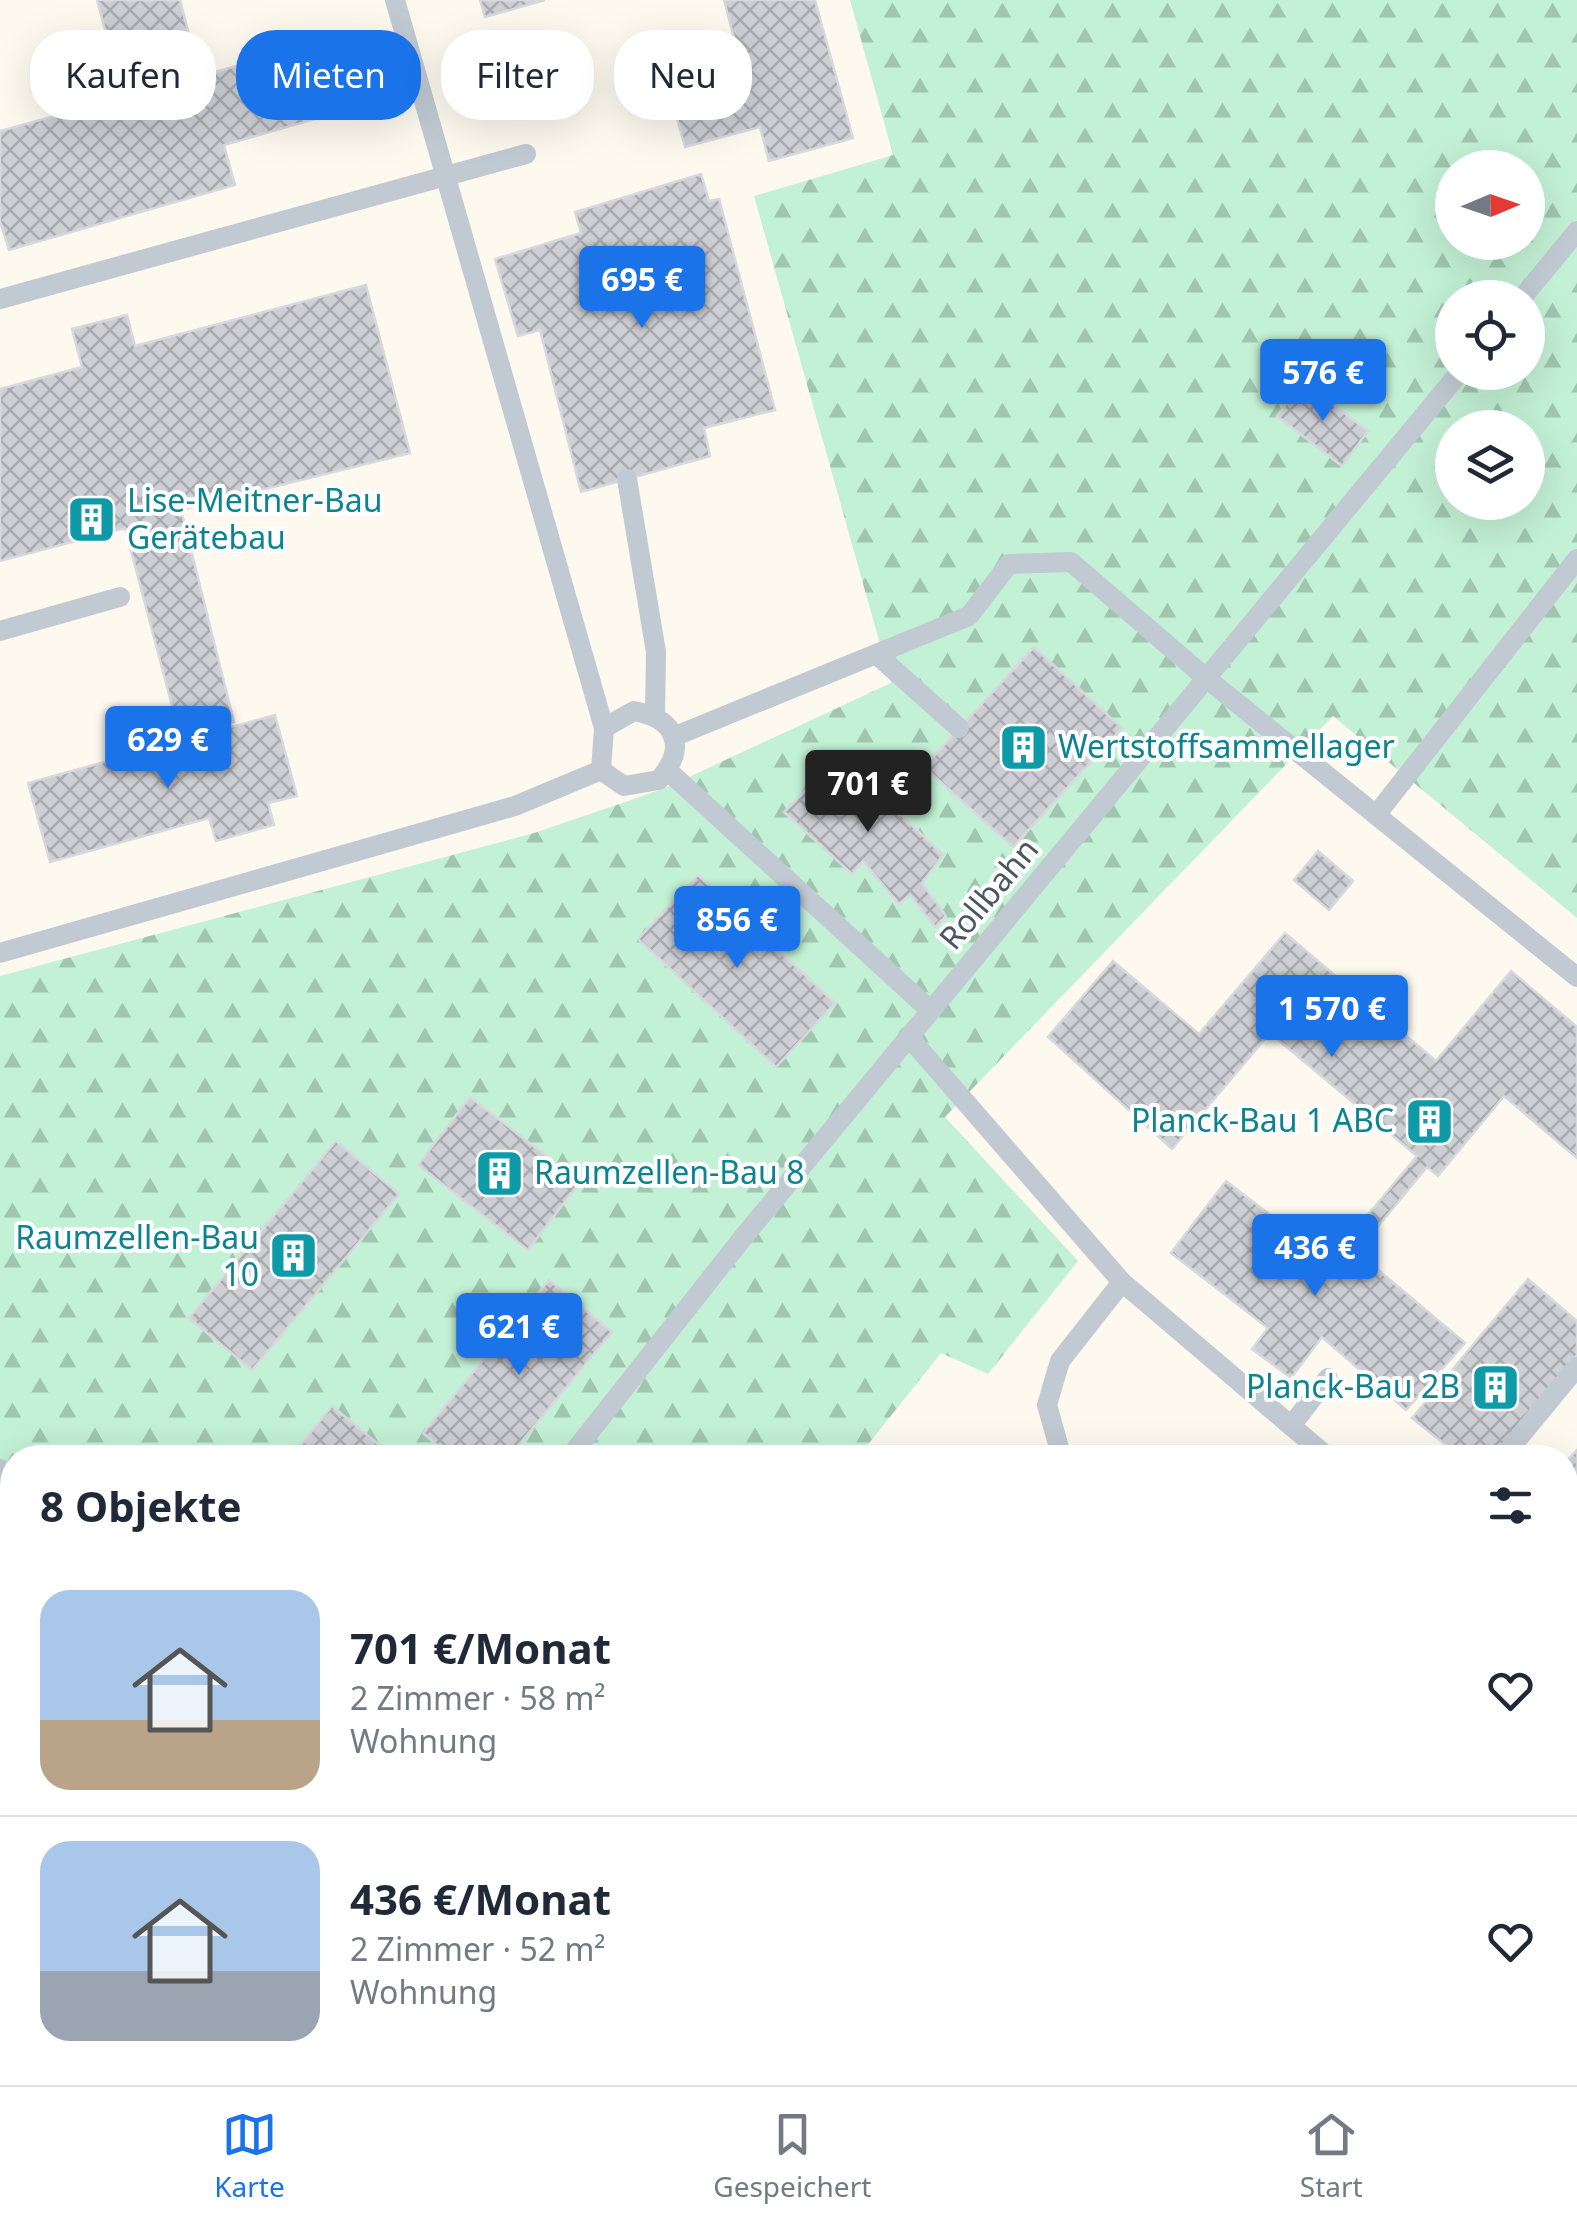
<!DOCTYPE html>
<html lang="de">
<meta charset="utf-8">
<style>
:root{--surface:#fff;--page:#f6f6f7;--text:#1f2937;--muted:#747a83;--line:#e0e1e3;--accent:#1a73e8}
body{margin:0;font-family:"Noto Sans",sans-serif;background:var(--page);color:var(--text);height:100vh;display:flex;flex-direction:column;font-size:38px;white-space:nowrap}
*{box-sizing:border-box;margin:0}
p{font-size:32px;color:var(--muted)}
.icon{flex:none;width:55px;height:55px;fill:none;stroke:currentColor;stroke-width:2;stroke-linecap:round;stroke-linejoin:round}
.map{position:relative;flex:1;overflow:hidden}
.side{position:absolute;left:0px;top:1445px;width:1578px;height:640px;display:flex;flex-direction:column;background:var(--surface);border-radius:40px 40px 0 0;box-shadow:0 10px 40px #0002}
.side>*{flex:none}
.top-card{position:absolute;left:30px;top:30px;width:1000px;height:90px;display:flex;gap:20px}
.needle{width:65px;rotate:88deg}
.controls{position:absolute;left:1435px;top:150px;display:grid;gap:20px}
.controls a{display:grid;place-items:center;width:110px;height:110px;border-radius:50%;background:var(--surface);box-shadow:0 10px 40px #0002;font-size:50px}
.price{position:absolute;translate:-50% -85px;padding:0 22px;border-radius:10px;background:var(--accent);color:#fff;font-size:32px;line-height:65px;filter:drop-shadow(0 2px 5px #0008)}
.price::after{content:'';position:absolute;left:50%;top:60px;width:30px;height:22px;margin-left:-15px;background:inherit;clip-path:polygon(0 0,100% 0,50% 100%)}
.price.on{background:#222;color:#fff}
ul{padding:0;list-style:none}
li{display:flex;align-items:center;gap:30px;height:250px;padding:0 40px}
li+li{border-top:2px solid var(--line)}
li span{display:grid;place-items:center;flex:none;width:280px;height:200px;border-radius:30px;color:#555}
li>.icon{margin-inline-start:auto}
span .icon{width:120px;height:120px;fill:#fffc;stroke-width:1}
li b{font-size:42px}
h2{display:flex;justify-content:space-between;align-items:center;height:120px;padding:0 40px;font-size:42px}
.tag{padding:0 35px;border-radius:40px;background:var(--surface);box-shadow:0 10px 40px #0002;font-size:35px;line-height:90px}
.tag.on{background:var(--accent);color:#fff}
.dock{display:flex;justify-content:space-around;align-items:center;height:140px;border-top:2px solid var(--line);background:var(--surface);font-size:28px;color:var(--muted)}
.dock a{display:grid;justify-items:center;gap:5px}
.dock .on{color:var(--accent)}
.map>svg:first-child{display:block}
</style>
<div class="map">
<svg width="1577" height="2085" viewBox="0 0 1577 2085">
<defs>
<pattern id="forest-firs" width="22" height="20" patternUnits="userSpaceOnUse" patternTransform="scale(2.5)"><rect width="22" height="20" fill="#c3f1d5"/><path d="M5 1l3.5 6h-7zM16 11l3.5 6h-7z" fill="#a0c6b0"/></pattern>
<pattern id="building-cross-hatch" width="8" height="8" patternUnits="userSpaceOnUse" patternTransform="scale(2.5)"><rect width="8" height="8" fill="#cdcfd5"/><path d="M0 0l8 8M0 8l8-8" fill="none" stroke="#a8abb0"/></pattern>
</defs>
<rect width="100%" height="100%" fill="#f5f3f3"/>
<path fill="#fdf9ef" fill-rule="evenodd" d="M 0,0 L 1577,0 L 1577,2085 L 0,2085 ZM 1452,168 L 1528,168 L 1528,242 L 1452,242 ZM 1452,298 L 1528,298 L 1528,372 L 1452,372 ZM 1452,428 L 1528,428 L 1528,502 L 1452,502 ZM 12,1458 L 1565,1458 L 1565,2072 L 12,2072 Z"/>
<g fill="url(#forest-firs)" fill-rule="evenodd">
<path d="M 850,0 L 1577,0 L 1577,918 L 1333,716 L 945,1117 L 1078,1261 L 988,1374 L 941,1353 L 858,1457 L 12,1458 L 12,2072 L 736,2073 L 730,2085 L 0,2085 L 0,976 L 534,833 L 663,789 L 891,683 L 754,196 L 893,155 ZM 1452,168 L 1528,168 L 1528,242 L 1452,242 ZM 1452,298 L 1528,298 L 1528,372 L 1452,372 ZM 1452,428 L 1528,428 L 1528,502 L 1452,502 Z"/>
<path d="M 1565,2021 L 1577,2029 L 1577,2085 L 1425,2085 L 1434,2073 L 1565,2072 Z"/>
</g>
<g fill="url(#building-cross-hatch)" stroke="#d7d9de" stroke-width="2.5">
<path d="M 97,0 L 180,0 L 200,77 L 63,114 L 50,64 L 110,48 Z"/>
<path d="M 480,0 L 545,0 L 485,17 Z"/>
<path d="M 724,0 L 815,0 L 853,138 L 769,161 L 760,127 L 685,147 L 672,100 L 745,80 Z"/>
<path d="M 331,40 L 350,109 L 224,145 L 235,185 L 9,250 L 0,221 L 0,131 Z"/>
<path d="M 701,174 L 709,201 L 719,199 L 775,410 L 704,428 L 710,456 L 581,492 L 540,330 L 518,336 L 495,259 L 581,233 L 575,212 Z"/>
<path d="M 366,285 L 410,453 L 181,510 L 234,722 L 180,736 L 125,528 L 0,561 L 0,389 L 82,367 L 72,329 L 127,315 L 135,346 Z"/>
<path d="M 1303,382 L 1368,431 L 1342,466 L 1277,416 Z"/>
<path d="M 1034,647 L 1122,728 L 1013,847 L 924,767 Z"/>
<path d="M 275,715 L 297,796 L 268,803 L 274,825 L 216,841 L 209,818 L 50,862 L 28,783 Z"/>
<path d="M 839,756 L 943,855 L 922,883 L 946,916 L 935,927 L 910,895 L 899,904 L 863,861 L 852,874 L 784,812 Z"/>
<path d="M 1318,851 L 1353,881 L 1329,910 L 1294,880 Z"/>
<path d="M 698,875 L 835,1003 L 776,1067 L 638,939 Z"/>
<path d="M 1285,933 L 1436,1061 L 1511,971 L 1577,1027 L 1577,1158 L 1504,1096 L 1438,1176 L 1427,1167 L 1342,1270 L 1330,1260 L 1417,1156 L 1270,1033 L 1172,1149 L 1048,1037 L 1113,961 L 1199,1034 Z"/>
<path d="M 470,1097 L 580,1182 L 528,1250 L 418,1165 Z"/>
<path d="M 336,1141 L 399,1194 L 252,1370 L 189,1318 Z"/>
<path d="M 1226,1181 L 1342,1270 L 1357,1252 L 1465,1343 L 1406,1410 L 1322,1337 L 1291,1378 L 1252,1349 L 1268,1328 L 1171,1253 Z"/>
<path d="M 1528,1279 L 1577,1321 L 1577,1355 L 1492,1458 L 1462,1458 L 1412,1418 Z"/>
<path d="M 549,1280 L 612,1332 L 508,1458 L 452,1458 L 423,1433 Z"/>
<path d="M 332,1406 L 395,1458 L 290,1458 Z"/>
<path d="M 1577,1450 L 1577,1485 L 1565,1476 L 1565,1463 Z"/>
<path d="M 1577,1568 L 1577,1617 L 1565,1607 L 1565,1582 Z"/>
<path d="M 945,2072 L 1139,2072 L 1155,2085 L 936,2085 Z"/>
</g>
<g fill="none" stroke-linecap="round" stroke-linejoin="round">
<g stroke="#c1cad2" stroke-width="20">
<path d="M 395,0 L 604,728"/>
<path d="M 1522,298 L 1577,231"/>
<path d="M 0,299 L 526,154"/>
<path d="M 627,479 L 656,652 L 655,715"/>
<path d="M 0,631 L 120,597"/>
<path d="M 876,654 L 959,728"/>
<path d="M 634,711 C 676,719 688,746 659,780 L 624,786 L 601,770 L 604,728 Z"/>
<path d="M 673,737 L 969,616 L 1009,564 L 1071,562 L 1206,678 L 1577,977"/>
<path d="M 667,770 L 930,1010"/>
<path d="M 1376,815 L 1577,559"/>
<path d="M 0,953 L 515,806 L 601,770"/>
<path d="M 908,1036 L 1122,1282 L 1329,1458"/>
<path d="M 1291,1426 L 1328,1378"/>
<path d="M 569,1458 L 745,1235 L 1460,372"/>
<path d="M 1062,1458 L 1047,1405 L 1060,1361 L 1122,1282"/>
<path d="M 1502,1458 L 1577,1367"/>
<path d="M 0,1469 L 12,1603"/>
<path d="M 1565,1518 L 1577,1504"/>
<path d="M 1565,1629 L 1577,1639"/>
<path d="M 0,1670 L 12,1668"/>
<path d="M 1565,1738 L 1577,1748"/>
<path d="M 0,1988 L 12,1992"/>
<path d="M 52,2085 L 62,2072"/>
<path d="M 836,2085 L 847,2072"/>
</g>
</g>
<defs>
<symbol id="building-square" viewBox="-11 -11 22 22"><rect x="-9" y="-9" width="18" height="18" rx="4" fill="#0f9aa8" stroke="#fff"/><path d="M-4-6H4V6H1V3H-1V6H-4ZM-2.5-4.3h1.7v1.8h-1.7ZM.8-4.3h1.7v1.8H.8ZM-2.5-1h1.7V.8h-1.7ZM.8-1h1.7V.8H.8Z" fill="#fff"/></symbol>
</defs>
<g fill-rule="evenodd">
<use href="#building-square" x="64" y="492" width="55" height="55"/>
<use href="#building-square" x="996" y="720" width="55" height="55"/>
<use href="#building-square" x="1402" y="1094" width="55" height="55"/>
<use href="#building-square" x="472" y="1146" width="55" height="55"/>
<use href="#building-square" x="266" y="1228" width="55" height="55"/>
<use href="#building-square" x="1468" y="1360" width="55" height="55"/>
</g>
<g text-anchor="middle" stroke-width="8" stroke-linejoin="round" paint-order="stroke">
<g font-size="32" fill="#0d838f" stroke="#fff" text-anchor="start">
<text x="127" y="512">Lise-Meitner-Bau<tspan x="127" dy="37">Gerätebau</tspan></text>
<text x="1058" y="758">Wertstoffsammellager</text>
<text x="1394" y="1132" text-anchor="end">Planck-Bau 1 ABC</text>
<text x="534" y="1184">Raumzellen-Bau 8</text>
<text x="259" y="1249" text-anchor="end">Raumzellen-Bau<tspan x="259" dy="37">10</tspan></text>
<text x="1460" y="1398" text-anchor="end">Planck-Bau 2B</text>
</g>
<g font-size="32" fill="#4a5661" stroke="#fff">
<text transform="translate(989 894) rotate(-50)" y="11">Rollbahn</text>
</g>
</g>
</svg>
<div class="controls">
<a><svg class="needle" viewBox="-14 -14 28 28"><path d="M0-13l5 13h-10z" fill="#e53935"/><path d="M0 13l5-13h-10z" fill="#747a83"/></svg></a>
<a><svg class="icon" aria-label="locate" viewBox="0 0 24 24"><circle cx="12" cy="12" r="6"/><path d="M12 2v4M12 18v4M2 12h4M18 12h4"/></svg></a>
<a><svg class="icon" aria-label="layers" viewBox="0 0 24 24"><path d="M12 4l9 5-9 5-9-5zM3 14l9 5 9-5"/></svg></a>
</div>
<b class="price" style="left:642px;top:331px">695 €</b>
<b class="price" style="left:1323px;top:424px">576 €</b>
<b class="price" style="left:168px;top:791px">629 €</b>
<b class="price on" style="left:868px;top:835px">701 €</b>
<b class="price" style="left:737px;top:971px">856 €</b>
<b class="price" style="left:1332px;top:1060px">1 570 €</b>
<b class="price" style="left:1315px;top:1299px">436 €</b>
<b class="price" style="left:519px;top:1378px">621 €</b>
<div class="top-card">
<a class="tag">Kaufen</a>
<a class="tag on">Mieten</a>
<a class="tag">Filter</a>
<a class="tag">Neu</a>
</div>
<section class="side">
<h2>8 Objekte<svg class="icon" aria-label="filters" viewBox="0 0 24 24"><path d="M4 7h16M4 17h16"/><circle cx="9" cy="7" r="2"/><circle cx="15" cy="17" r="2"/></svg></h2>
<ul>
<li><span style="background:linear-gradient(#a9c7e8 65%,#b9a48a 0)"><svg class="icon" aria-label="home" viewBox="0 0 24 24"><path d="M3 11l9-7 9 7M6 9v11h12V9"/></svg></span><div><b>701 €/Monat</b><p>2 Zimmer · 58 m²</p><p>Wohnung</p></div><svg class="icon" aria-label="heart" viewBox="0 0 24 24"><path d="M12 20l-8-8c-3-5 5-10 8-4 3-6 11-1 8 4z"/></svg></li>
<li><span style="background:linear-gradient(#a9c7e8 65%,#9aa5b1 0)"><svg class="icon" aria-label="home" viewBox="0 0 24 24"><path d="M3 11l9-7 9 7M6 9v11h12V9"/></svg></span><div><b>436 €/Monat</b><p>2 Zimmer · 52 m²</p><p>Wohnung</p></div><svg class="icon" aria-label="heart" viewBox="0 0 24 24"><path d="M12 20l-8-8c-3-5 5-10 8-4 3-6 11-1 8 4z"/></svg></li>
</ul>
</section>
</div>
<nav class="dock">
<a class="on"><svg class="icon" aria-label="map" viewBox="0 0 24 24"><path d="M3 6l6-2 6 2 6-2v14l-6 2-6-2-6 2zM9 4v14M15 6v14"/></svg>Karte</a>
<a><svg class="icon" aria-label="saved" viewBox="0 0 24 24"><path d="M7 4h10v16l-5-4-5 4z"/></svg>Gespeichert</a>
<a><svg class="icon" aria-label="home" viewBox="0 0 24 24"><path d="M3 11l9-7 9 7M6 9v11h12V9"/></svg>Start</a>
</nav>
